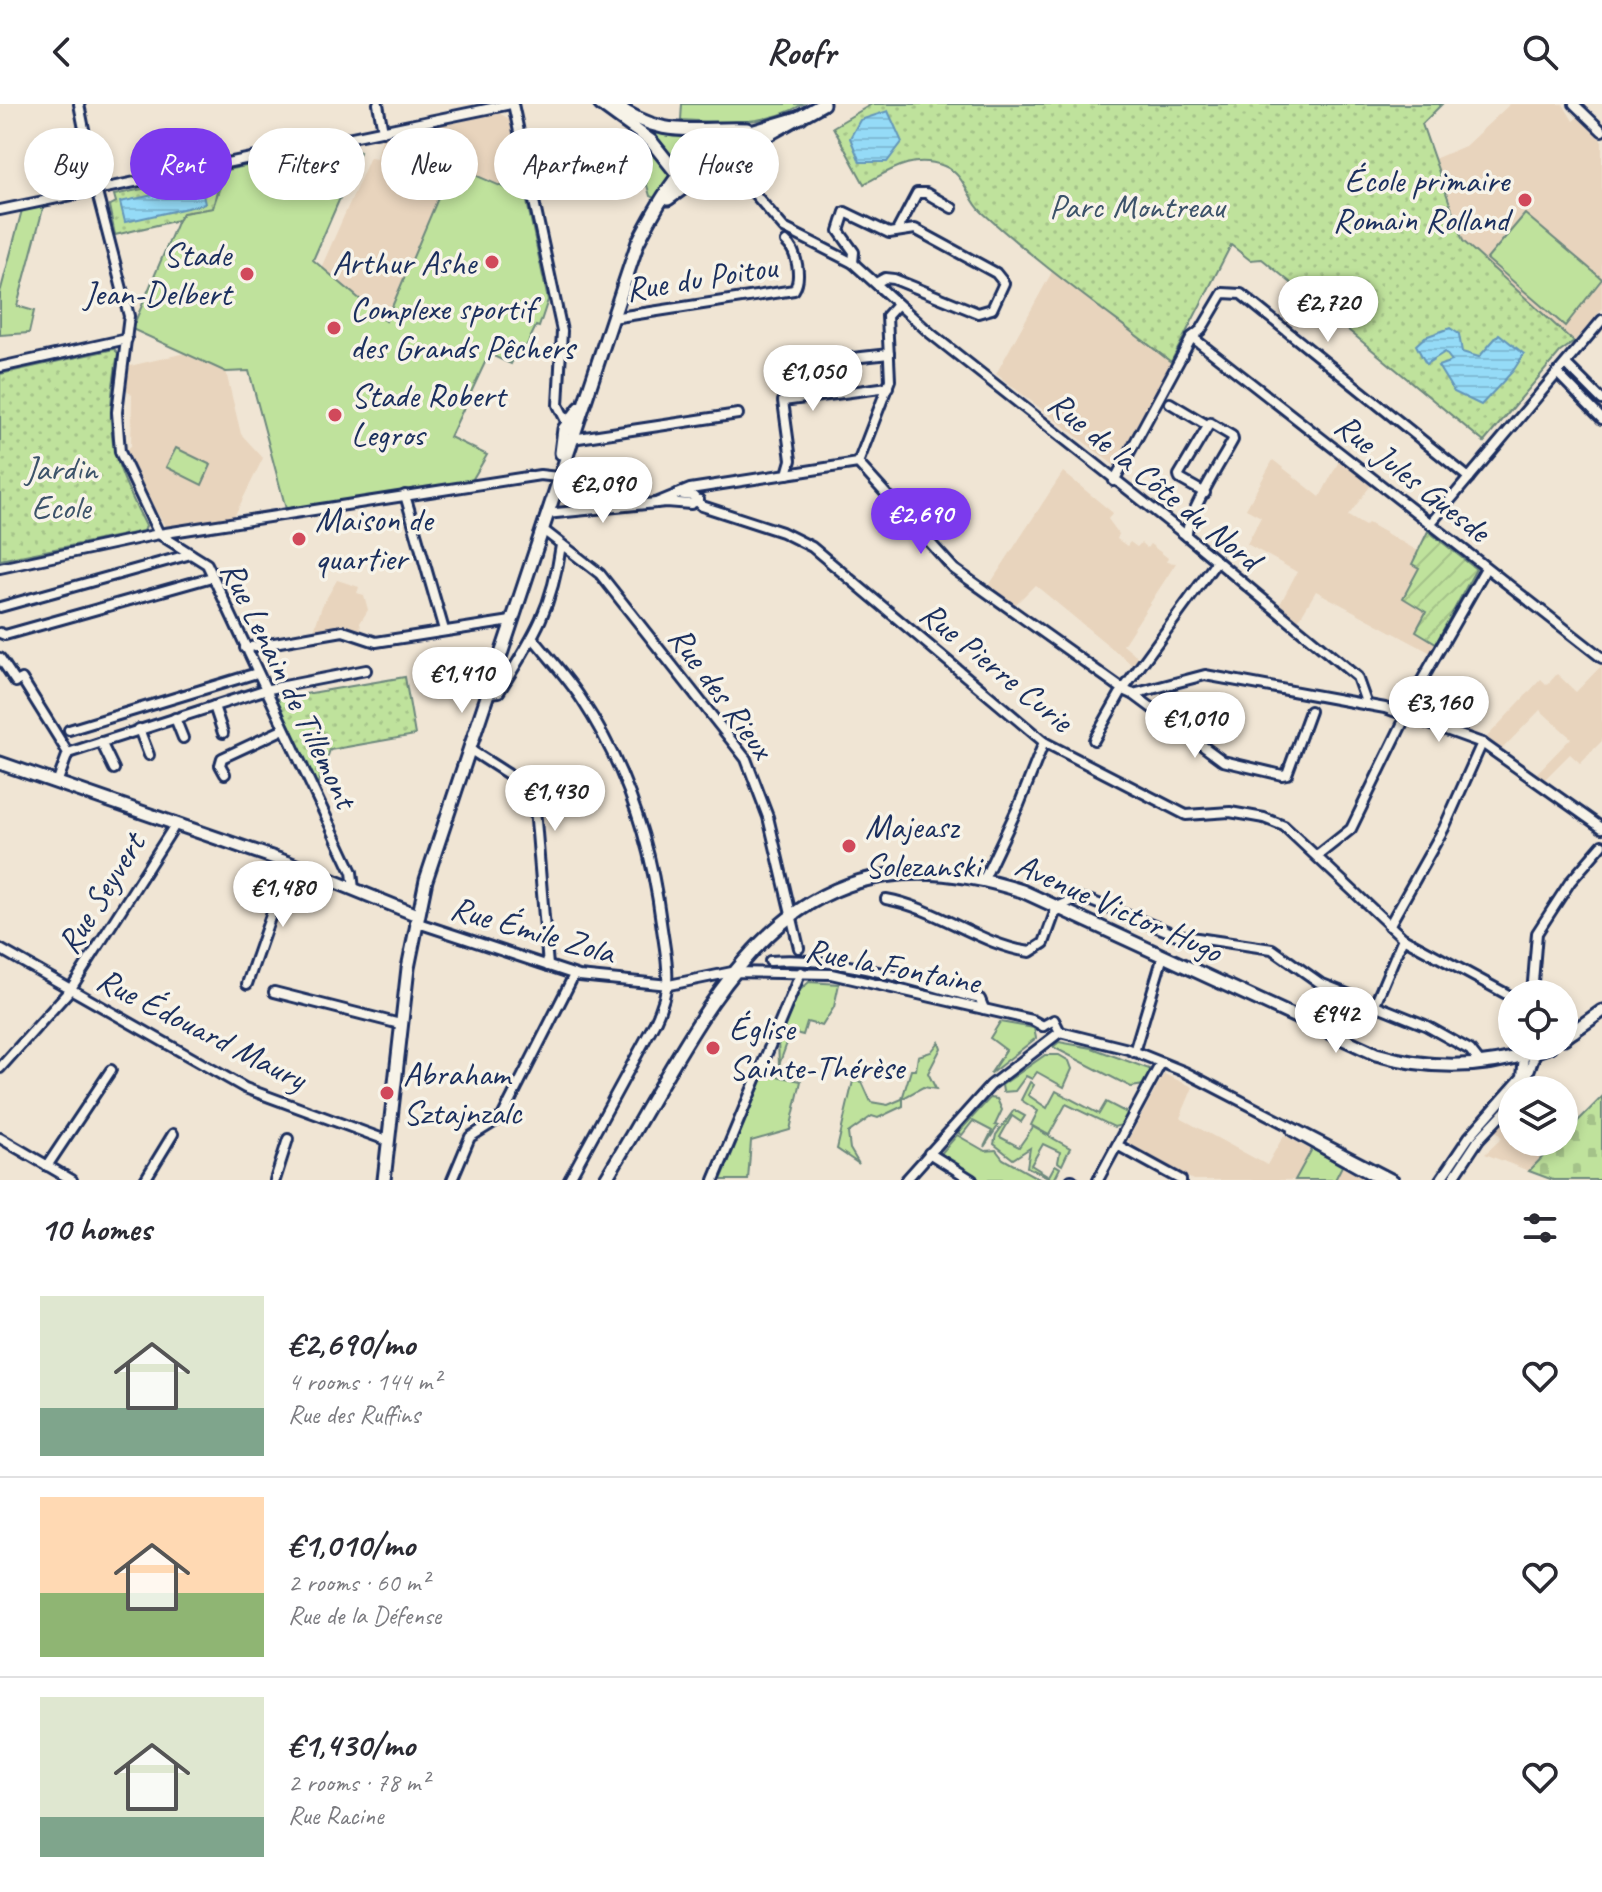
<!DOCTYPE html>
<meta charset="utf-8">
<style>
:root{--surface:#fff;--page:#f2f2f3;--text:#2b2b33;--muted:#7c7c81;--line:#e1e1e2;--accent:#7c3aed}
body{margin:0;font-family:Caveat,sans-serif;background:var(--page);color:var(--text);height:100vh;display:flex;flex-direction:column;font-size:30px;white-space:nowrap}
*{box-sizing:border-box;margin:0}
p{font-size:26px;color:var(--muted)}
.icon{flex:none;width:44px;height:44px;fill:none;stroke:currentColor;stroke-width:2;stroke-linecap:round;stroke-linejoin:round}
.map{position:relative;height:1076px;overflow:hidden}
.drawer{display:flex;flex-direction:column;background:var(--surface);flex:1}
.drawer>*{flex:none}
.guide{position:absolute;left:24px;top:24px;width:800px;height:72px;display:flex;gap:16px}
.tools{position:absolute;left:1498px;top:876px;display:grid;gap:16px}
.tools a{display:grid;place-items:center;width:80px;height:80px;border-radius:50%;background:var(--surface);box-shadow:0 4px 12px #0003;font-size:40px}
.price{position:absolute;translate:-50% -68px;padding:0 18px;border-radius:28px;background:#fff;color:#222;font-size:26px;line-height:52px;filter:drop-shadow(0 2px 4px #0008)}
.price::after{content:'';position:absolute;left:50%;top:48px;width:24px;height:18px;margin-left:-12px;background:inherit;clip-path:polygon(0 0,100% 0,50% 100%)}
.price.on{background:var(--accent);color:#fff}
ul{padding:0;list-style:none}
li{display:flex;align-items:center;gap:24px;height:200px;padding:0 40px}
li+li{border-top:2px solid var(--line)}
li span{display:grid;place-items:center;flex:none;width:224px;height:160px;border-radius:0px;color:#555}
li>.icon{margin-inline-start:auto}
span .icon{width:96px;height:96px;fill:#fffc;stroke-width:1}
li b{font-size:34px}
h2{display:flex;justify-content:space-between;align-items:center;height:96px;padding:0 40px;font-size:34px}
.pill{padding:0 28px;border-radius:36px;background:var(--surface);box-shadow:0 4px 12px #0003;font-size:28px;line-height:72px}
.pill.on{background:var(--accent);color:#fff}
header{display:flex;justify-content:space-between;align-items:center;height:104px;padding:0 40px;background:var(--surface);font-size:36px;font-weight:700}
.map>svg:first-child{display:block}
</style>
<header><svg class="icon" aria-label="back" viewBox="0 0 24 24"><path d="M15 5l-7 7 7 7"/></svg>Roofr<svg class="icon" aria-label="search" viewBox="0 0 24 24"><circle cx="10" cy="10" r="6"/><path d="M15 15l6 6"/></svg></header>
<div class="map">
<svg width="1602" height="1076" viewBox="0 0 1602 1076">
<defs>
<pattern id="cemetery-stones" width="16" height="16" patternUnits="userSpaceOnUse" patternTransform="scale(2)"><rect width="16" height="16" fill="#bfe29c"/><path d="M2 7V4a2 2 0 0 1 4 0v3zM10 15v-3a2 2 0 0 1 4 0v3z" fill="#a4c289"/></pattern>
<pattern id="park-dots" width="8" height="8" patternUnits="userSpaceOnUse" patternTransform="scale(2)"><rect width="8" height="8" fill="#bfe29c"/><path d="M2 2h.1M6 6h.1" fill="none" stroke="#a4c289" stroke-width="1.8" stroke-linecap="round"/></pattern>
<pattern id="garden-furrows" width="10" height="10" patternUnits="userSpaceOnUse" patternTransform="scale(2)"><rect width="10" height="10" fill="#bfe29c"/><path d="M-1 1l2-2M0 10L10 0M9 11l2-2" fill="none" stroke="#a4c289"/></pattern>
<pattern id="water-rules" width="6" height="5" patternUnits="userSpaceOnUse" patternTransform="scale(2)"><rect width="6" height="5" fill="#95dbf7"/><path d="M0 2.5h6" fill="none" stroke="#80bcd6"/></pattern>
</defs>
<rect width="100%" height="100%" fill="#f0e5d4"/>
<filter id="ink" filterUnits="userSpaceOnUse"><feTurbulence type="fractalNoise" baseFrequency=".0125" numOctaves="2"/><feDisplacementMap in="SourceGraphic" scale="16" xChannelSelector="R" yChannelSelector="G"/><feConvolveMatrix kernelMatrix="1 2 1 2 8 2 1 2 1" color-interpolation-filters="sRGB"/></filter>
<g filter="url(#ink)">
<g fill="#e8d4bd">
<path d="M 1510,0 L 1563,0 L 1573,17 L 1578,13 L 1602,37 L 1602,205 L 1574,238 L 1463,137 L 1434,55 L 1465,42 Z"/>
<path d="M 499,9 L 511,16 L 526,93 L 452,61 L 387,217 L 321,164 L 370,53 L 377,54 L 382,34 Z"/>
<path d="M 1053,166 L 1171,258 L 1115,362 L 996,270 Z"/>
<path d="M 185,249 L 226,268 L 241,330 L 263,354 L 234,413 L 166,424 L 133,367 L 126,346 L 131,342 L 132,291 L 126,285 L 130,262 Z"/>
<path d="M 1273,356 L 1320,393 L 1339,357 L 1371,381 L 1348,412 L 1365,422 L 1368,419 L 1418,447 L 1412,459 L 1419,464 L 1427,508 L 1416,527 L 1438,540 L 1433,550 L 1316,487 L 1298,517 L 1279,502 L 1297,468 L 1247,440 L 1261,413 L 1246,405 Z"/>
<path d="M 1063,368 L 1113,409 L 1108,415 L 1119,430 L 1117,435 L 1127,442 L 1130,438 L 1137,443 L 1141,439 L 1147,444 L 1150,440 L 1168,454 L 1166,458 L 1176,459 L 1123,541 L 1141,556 L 1136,564 L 1035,481 L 1014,502 L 988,483 Z"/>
<path d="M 337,476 L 359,483 L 357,489 L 364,491 L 368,506 L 360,519 L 362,529 L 342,522 L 314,526 L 322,502 Z"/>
<path d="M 1602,561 L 1602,637 L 1580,659 L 1570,650 L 1544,676 L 1535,671 L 1571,634 L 1540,606 L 1502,645 L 1486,634 L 1541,575 L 1547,581 L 1557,570 L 1576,588 Z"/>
<path d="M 1164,970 L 1193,983 L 1180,1014 L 1267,1061 L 1284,1031 L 1366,1076 L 1193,1076 L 1133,1044 L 1128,1036 Z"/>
<path d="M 1512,1010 L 1512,1038 L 1557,1038 L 1529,1067 L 1485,1050 L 1502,1034 L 1495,1026 Z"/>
</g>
<g fill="#bfe29c" stroke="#6d887d" stroke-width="2">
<path d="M 682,0 L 803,0 C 767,22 723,19 681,16 Z"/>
<path d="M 635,20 L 674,31 L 715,32 L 691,48 L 678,63 L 664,43 Z"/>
<path d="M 633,31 L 656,51 L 671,71 L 656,95 L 650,92 Z"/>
<path d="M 346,42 L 360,48 L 313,156 L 386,217 L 452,61 L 526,93 L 548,196 L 539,223 L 536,222 L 526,243 L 520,241 L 511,260 L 489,250 L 450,333 L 487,351 L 471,378 L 286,405 L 249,267 L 226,268 L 132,225 L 178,116 L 183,109 L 213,103 L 226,66 Z"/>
<path d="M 44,101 L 17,202 L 34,207 L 29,229 L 0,231 L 0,189 L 22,106 Z"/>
<path d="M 1525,110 L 1602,175 L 1565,222 L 1487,155 Z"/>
<path d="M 176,344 L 211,361 L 202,381 L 166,363 Z"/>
<path d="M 809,878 L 839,880 L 834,903 L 822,922 L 807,918 L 803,931 L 791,928 L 779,961 L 778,935 L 800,886 Z"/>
<path d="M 1000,918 L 1034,924 L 1036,934 L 990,970 L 1006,946 L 990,934 Z"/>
<path d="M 939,938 L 941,944 L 928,969 L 936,985 L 923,983 L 903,994 L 903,1002 L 878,1014 L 872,1012 L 848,1029 L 850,1045 L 859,1060 L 837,1045 L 853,977 L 862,978 L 871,998 L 888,1001 L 902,995 L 911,966 L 916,966 L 918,952 L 931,948 Z"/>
<path d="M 1059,938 L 1092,944 L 1152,966 L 1144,981 L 1131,983 L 1053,943 Z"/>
<path d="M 1045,951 L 1059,951 L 1069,957 L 1072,965 L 1064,983 L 1037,968 L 1032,975 L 1026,972 L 1015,987 L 1003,988 L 1002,981 Z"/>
<path d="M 770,956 L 776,972 L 801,977 L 790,1026 L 751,1037 L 748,1076 L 721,1076 Z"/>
<path d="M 1030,978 L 1034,981 L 1028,991 L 1047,1004 L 1056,987 L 1099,1010 L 1106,998 L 1129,1010 L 1122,1021 L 1114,1023 L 1066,1000 L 1049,1031 L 1031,1021 L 1038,1007 L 1021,996 Z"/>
<path d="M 990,994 L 997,995 L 1002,1006 L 995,1021 L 998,1022 L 984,1043 L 992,1027 L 973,1017 L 962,1031 L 958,1029 Z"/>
<path d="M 1014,1006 L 1025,1012 L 1021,1018 L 1012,1012 L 1000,1033 L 1019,1043 L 1033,1023 L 1070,1044 L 1062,1061 L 1058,1058 L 1060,1048 L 1043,1040 L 1031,1061 L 1049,1072 L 1055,1061 L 1060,1064 L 1054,1076 L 1027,1063 L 1030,1044 L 1013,1055 L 994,1040 L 996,1031 Z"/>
<path d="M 957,1031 L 985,1047 L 996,1046 L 1003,1055 L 1041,1076 L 980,1076 L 939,1052 Z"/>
<path d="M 1312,1045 L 1342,1062 L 1335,1076 L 1295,1076 Z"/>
</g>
<path fill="url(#cemetery-stones)" stroke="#6d887d" stroke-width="2" d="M 1602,993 L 1602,1076 L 1553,1076 L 1529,1067 L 1557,1038 L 1564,1038 L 1564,1031 Z"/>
<g fill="url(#park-dots)" stroke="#6d887d" stroke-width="2">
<path d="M 872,0 L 1442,0 L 1422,20 L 1463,137 L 1574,238 L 1560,248 L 1484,338 L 1262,155 L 1250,156 L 1231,141 L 1171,258 C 1108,209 1041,162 982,108 C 967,94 966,71 944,62 C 913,50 891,66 864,80 L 833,23 Z"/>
<path d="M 221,68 L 213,104 L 183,109 L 178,116 L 115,131 L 109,102 L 116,98 L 114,91 Z"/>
<path d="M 114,245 L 118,249 C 104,331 109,348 146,422 L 144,427 L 0,456 L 0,270 Z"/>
<path d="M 405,573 L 415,631 L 330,646 L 316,684 L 276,595 Z"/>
</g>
<path fill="url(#garden-furrows)" stroke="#6d887d" stroke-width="2" d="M 1428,427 L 1476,465 L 1436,539 L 1416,527 L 1426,508 L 1403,494 L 1419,464 L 1412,460 Z"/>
<g fill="url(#water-rules)" stroke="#6496ba" stroke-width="2">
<path d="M 888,7 L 902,38 L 887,58 L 860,58 L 850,34 L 860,16 Z"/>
<path d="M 201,81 L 205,100 L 125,118 L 120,98 Z"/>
<path d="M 1450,224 L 1459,230 L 1462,248 L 1479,253 L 1499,230 L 1524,250 L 1513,267 L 1481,301 L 1454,288 L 1438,262 L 1452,257 L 1445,248 L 1426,260 L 1416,241 L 1425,233 Z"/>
</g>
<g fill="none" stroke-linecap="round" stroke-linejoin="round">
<defs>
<g id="street">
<path d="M 79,0 L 96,85 L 129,212 L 117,308 L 120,348 L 159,430 L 207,460 L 352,768 L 354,785"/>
<path d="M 378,0 L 383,27"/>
<path d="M 513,0 L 562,227 L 558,301 L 567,319"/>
<path d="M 1574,0 L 1602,27"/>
<path d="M 728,40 L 754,89 L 784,124 L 853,159 L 930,229 L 1183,429 L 1357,573 L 1367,601"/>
<path d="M 687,81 L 737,83 L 754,89"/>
<path d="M 0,106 L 511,0"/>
<path d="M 897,127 L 917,89 L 926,89 L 952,104"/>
<path d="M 853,159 L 854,148 L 839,127 L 845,108 L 889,129 L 915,125 L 996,169 L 1004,179 L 992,205 L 978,209 L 894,175 L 885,174 L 876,179"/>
<path d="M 612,214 L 794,186 C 802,174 797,147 786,138"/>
<path d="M 1192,233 L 1602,554"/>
<path d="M 1566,260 L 1602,296"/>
<path d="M 0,263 L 127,235"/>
<path d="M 790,267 L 789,261 L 889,250"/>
<path d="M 1558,270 L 1602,315"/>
<path d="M 1170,299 L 1207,321"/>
<path d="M 572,335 L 738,310"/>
<path d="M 858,359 L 954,465 L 1124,586 L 1133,590 L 1205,571 L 1385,604 L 1482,639 L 1602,724"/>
<path d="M 858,359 L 890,276 L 887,212 L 897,201"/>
<path d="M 787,370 L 791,356 L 783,297 L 888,283"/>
<path d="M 1114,377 L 1192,233 L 1201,226 L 1223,189 L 1241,190 L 1469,374"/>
<path d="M 677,390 L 693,392 L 702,402 L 782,428 L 812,443 L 1044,638 L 1186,711 L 1230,708 L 1264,714 L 1284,722 L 1403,834 L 1512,893"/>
<path d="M 405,391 L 444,526"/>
<path d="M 656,399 L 690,385 L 858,359"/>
<path d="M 546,410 L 666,398 L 691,400 L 699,396"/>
<path d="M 1430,420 L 1602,216"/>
<path d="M 542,425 L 600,470 L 746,655 L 768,713 L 799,844"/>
<path d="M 1187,432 C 1185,414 1223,355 1233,336 L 1232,332 L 1210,319 L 1179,371 L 1180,375 L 1205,389"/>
<path d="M 0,464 L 159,430 L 540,371 L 558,373"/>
<path d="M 0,503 L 191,450"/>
<path d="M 0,529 L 5,531 L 212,473"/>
<path d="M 533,534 C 549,554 568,574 582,596 C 626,663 651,739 661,818 C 667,861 674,877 655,918 L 569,1076"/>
<path d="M 245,544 L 343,527 L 376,538 L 511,517"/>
<path d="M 0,554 L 16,578 L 22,575 L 68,649"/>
<path d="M 488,589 L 499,588 C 533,534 552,506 561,441"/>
<path d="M 1133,590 L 1223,657 L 1282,671 L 1287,670 L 1310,607"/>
<path d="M 214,602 L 223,629"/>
<path d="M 1402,611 L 1486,464"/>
<path d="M 175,614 L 183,634"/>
<path d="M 139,625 L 149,651"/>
<path d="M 69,626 L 257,569"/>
<path d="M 1094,636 L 1120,590 L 1217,457"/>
<path d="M 101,638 L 114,665"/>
<path d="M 469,645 L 508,670 L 535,704 L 548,862"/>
<path d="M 68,649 L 264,586 L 366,566"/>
<path d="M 225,670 L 220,661 L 222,654 L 282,626"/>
<path d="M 57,679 L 68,649"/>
<path d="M 1317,752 L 1351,725 L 1406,612"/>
<path d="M 984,775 L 1019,701 L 1044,638"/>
<path d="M 886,795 C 937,804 980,841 1030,848 L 1044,839 L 1057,803 L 1076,795 L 1091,797 L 1177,831 L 1272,845 L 1320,879 L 1425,921 L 1470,946 L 1481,960"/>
<path d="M 415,818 L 579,872 L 669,881 L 732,868 L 831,870 L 1032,916 L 1043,922"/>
<path d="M 1389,822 L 1444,724 L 1482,639"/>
<path d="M 0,845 L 245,984 L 386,1036"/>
<path d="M 770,857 C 842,852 911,877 980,895 L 984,905"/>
<path d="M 247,880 L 289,759"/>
<path d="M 274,888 L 400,920"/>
<path d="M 1532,890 L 1537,829 L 1570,778 L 1602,741"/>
<path d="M 1375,900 L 1403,834"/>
<path d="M 1564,921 L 1575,928"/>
<path d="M 1043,922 L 1054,916 L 1060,928"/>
<path d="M 1060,928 L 1128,945 L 1185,968 L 1394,1076"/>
<path d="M 1134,948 L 1163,852"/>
<path d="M 0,964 L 70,886 L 175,721"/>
<path d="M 1522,986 L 1536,948"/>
<path d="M 1292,1027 L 1380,1076"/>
<path d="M 0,1034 L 72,1076"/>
<path d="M 1119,1042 L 1181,1076"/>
<path d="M 929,1049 L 972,1076"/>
<path d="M 47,1062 L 111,966"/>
<path d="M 145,1076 L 173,1030"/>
<path d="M 275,1076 L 288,1035"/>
<path d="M 452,1076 L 470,1033 L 502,1013 L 574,871"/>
<path d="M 714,1076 L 801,868"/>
<path d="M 906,1076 L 991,981 L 1060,928"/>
<path d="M 1071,1076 L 1072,1076"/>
<path d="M 1098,1076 L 1161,959"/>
<path d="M 1440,1076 L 1469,1033 L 1522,973 L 1524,951"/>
<path d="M 1452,1076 L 1479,1035 L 1512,1000"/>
</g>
<g id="secondary">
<path d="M 600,0 L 651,37 L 683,77"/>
<path d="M 614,0 C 663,36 692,23 747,25"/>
<path d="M 668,95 L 721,57 L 823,0"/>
<path d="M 561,349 L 564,325 L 580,304"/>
<path d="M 0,659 L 289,759 L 417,811"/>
<path d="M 1564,934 L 1602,907"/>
<path d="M 384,1076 L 408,864 L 426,776 L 638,138 C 656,103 679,60 714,39 L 801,13"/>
<path d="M 605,1076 C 710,907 777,708 1022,787 L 1376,950 C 1434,967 1493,965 1550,942"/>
</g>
</defs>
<use href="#street" stroke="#1b2f5e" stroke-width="14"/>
<use href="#secondary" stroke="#1b2f5e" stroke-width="17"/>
<use href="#street" stroke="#f7f3e8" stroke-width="8"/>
<use href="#secondary" stroke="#f7f3e8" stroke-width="11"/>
</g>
</g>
<g fill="#d1495b" stroke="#f7f3e8" stroke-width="3">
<circle cx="1525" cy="96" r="8"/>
<circle cx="492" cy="158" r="8"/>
<circle cx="247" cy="170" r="8"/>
<circle cx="334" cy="224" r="8"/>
<circle cx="335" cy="311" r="8"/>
<circle cx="299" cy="435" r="8"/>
<circle cx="849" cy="742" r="8"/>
<circle cx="713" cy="944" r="8"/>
<circle cx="387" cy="989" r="8"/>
</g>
<g text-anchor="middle" stroke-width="7" stroke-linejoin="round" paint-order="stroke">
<g font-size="34" fill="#1b2f5e" stroke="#f7f3e8" text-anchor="start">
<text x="1509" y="88" text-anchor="end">École primaire<tspan x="1509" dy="39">Romain Rolland</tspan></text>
<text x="231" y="162" text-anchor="end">Stade<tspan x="231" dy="39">Jean-Delbert</tspan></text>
<text x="476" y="170" text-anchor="end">Arthur Ashe</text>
<text x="350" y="216">Complexe sportif<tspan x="350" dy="39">des Grands Pêchers</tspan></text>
<text x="351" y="303">Stade Robert<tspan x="351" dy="39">Legros</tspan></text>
<text x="315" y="427">Maison de<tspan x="315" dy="39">quartier</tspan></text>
<text x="865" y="734">Majeasz<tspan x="865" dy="39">Solezanski</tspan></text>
<text x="729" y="936">Église<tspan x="729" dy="39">Sainte-Thérèse</tspan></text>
<text x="403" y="981">Abraham<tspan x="403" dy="39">Sztajnzalc</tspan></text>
</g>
<g font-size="34" fill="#3c536a" stroke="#f7f3e8">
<text x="1137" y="114">Parc Montreau</text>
<text x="61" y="376">Jardin<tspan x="61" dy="39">Ecole</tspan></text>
</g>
<g font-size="34" fill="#1b2f5e" stroke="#f7f3e8">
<text transform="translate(701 173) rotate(-9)" y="12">Rue du Poitou</text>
<text transform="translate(1413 373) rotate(38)" y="12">Rue Jules Guesde</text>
<text transform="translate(1155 376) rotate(39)" y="12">Rue de la Côte du Nord</text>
<text transform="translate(997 562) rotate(39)" y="12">Rue Pierre Curie</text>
<text transform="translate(290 580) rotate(64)" y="12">Rue Lenain de Tillemont</text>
<text transform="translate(722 588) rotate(54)" y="12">Rue des Rieux</text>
<text transform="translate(100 789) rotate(-58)" y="12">Rue Seyvert</text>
<text transform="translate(1119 803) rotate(24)" y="12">Avenue Victor Hugo</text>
<text transform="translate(533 825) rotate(16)" y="12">Rue Émile Zola</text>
<text transform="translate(893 861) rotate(11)" y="12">Rue la Fontaine</text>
<text transform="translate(202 924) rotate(27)" y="12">Rue Édouard Maury</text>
</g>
</g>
</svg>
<div class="tools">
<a><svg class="icon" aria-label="locate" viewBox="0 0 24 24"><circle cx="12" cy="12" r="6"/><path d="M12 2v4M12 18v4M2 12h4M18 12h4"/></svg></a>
<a><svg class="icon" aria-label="layers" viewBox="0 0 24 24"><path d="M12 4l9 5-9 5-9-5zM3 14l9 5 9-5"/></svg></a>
</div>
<b class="price" style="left:1328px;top:240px">€2,720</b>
<b class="price" style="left:813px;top:309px">€1,050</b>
<b class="price" style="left:603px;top:421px">€2,090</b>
<b class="price on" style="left:921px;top:452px">€2,690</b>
<b class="price" style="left:462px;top:611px">€1,410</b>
<b class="price" style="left:1439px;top:640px">€3,160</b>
<b class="price" style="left:1195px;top:656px">€1,010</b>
<b class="price" style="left:555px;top:729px">€1,430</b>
<b class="price" style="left:283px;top:825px">€1,480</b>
<b class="price" style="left:1336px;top:951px">€942</b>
<div class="guide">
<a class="pill">Buy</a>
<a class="pill on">Rent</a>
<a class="pill">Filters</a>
<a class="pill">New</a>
<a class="pill">Apartment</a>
<a class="pill">House</a>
</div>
</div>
<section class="drawer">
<h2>10 homes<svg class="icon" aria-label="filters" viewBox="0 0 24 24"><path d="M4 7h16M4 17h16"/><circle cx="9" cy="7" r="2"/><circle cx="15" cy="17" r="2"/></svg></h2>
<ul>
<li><span style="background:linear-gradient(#dfe7d0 70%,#7fa58c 0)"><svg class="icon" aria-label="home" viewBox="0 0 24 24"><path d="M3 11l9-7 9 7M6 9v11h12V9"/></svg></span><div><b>€2,690/mo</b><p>4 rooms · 144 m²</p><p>Rue des Ruffins</p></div><svg class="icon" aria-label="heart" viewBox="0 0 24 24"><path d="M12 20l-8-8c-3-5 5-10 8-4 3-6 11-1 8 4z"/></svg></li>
<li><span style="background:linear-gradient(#ffd9b3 60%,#8fb573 0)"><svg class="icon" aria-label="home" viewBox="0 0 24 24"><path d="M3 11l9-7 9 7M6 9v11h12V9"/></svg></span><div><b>€1,010/mo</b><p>2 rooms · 60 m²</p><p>Rue de la Défense</p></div><svg class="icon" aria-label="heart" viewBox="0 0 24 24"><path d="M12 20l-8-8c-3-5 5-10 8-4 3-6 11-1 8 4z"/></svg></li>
<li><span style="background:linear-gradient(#dfe7d0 75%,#7fa58c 0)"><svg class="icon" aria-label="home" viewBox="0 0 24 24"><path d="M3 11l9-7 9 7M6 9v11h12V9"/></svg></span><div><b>€1,430/mo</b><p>2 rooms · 78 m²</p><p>Rue Racine</p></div><svg class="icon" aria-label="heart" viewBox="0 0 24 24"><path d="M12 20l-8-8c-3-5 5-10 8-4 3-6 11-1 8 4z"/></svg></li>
</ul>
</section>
